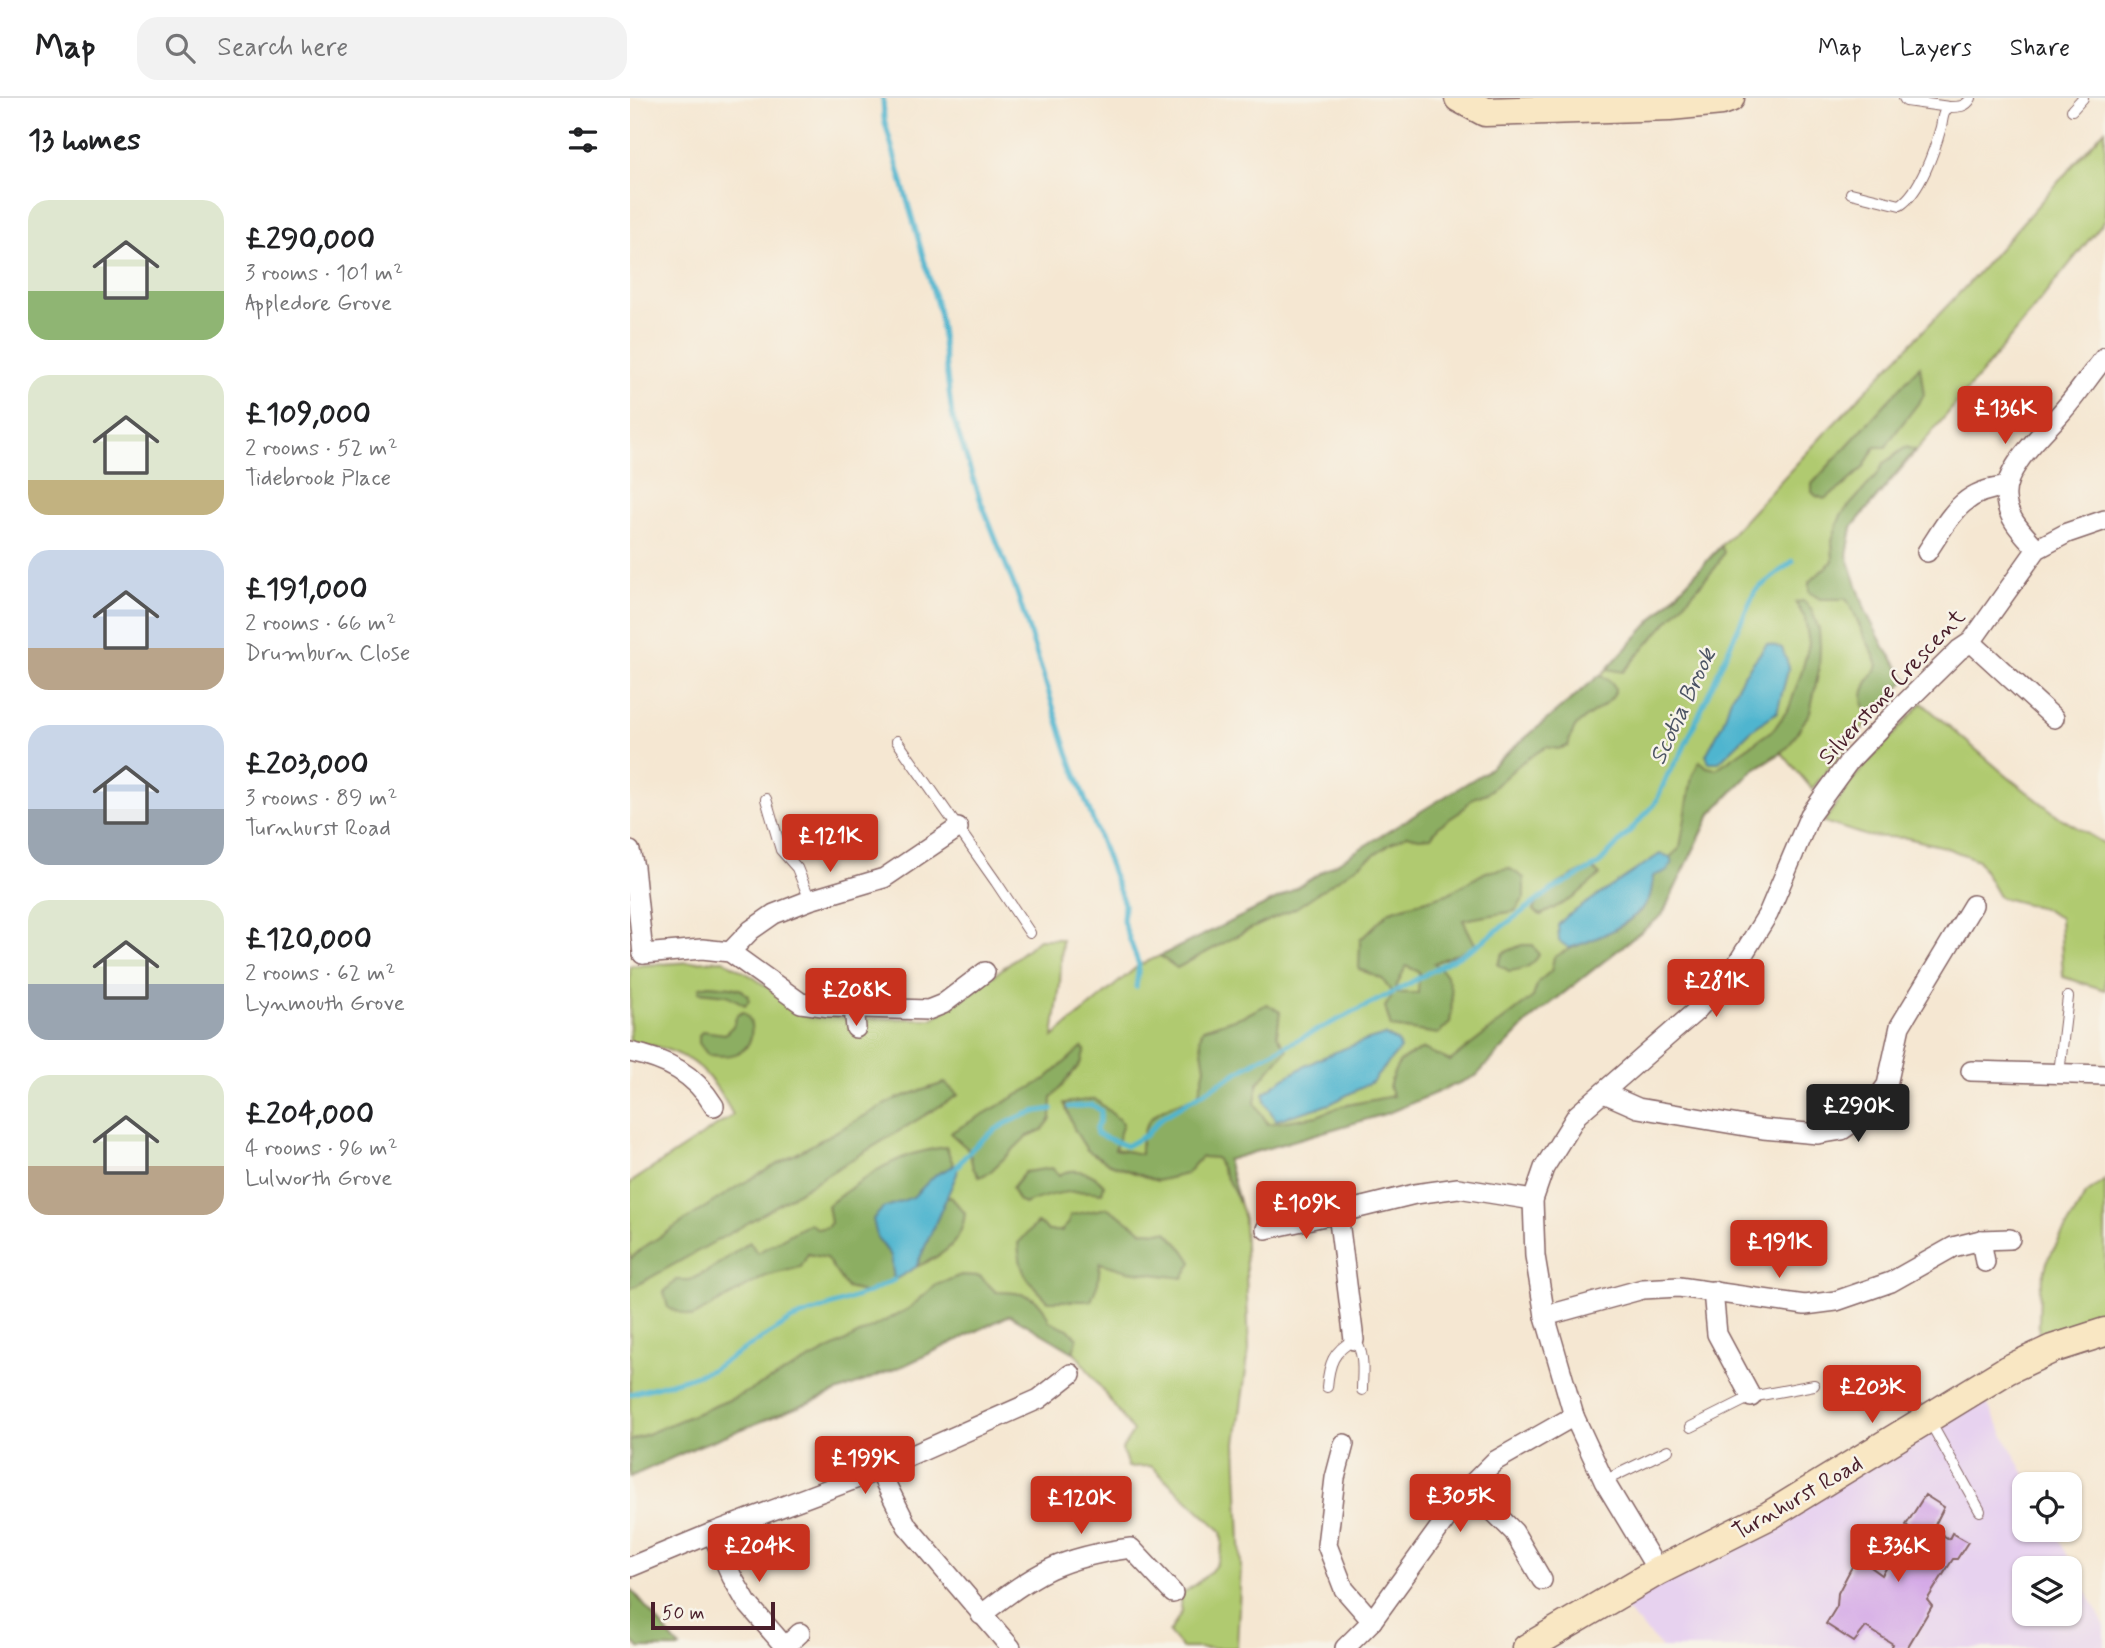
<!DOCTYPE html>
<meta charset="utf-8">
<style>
:root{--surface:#fff;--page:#f2f2f2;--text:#202124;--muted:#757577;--line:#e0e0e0;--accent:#c8321e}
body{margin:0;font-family:Mynerve,sans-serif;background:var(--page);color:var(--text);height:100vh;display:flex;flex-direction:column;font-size:26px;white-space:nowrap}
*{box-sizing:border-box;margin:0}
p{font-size:23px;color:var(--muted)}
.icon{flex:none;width:38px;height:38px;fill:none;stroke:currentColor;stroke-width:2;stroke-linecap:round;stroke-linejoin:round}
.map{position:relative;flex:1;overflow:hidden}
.drawer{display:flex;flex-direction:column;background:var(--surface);width:630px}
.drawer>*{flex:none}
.tools{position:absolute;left:1382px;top:1374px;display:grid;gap:14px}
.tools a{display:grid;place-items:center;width:70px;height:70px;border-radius:14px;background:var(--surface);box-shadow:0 2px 5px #0004;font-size:35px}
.scale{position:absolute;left:21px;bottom:18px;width:124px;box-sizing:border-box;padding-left:7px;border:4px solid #4a1f2b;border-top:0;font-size:19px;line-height:24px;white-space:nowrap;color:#4a1f2b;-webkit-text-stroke:5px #f7f3e8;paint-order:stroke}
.price{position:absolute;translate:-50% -60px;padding:0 16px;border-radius:7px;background:var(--accent);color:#fff;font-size:23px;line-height:46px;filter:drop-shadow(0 2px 4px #0008)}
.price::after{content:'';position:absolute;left:50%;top:42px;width:21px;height:16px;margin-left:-10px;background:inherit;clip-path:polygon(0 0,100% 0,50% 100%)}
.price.active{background:#222;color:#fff}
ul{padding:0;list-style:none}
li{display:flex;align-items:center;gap:21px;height:175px;padding:0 28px}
li span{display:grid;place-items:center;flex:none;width:196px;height:140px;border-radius:21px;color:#555}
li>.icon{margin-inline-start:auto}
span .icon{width:84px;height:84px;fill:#fffc;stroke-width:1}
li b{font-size:30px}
h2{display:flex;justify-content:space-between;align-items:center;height:84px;padding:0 28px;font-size:30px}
header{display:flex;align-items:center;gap:42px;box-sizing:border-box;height:98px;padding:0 35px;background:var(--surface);border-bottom:2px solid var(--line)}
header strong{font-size:33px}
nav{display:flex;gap:38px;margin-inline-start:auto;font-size:24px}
.search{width:490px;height:63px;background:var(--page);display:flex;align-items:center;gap:18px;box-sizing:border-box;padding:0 24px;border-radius:21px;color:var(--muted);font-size:26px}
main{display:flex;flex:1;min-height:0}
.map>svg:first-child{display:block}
</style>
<header>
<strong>Map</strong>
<div class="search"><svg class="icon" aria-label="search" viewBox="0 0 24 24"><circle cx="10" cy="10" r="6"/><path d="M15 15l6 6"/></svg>Search here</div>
<nav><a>Map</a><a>Layers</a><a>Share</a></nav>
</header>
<main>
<section class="drawer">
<h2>13 homes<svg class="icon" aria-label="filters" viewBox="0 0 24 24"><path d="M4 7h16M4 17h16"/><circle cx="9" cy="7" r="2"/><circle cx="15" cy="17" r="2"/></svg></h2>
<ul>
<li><span style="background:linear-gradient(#dfe7d0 65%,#8fb573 0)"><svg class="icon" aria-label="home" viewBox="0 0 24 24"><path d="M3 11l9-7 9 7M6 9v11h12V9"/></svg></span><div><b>£290,000</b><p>3 rooms · 101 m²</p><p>Appledore Grove</p></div></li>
<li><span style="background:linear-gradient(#dfe7d0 75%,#c2b280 0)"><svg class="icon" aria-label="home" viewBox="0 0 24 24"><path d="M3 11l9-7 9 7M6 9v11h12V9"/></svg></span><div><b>£109,000</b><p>2 rooms · 52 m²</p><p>Tidebrook Place</p></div></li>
<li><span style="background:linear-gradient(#c9d6e8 70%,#b9a48a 0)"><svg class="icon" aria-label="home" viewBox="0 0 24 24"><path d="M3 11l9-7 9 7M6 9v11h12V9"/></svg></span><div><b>£191,000</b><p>2 rooms · 66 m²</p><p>Drumburn Close</p></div></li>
<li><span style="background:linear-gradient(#c9d6e8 60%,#9aa5b1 0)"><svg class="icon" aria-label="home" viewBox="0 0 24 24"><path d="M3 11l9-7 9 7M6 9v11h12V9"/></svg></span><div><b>£203,000</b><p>3 rooms · 89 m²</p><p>Turnhurst Road</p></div></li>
<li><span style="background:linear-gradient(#dfe7d0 60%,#9aa5b1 0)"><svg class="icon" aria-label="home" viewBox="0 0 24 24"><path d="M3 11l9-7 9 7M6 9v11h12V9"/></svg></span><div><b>£120,000</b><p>2 rooms · 62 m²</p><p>Lynmouth Grove</p></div></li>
<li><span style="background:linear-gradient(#dfe7d0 65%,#b9a48a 0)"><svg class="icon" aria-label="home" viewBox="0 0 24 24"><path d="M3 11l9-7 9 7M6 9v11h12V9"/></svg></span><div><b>£204,000</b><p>4 rooms · 96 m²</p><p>Lulworth Grove</p></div></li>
</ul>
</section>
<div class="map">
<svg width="1475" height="1550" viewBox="0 0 1475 1550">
<rect width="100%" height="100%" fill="#f7f3e8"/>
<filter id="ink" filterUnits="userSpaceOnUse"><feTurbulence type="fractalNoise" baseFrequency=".0143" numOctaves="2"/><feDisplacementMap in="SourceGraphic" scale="14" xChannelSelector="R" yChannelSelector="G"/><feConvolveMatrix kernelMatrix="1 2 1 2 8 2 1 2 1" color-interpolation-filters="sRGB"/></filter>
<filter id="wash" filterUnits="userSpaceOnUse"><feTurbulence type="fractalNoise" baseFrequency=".00686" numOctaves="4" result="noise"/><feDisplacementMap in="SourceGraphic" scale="28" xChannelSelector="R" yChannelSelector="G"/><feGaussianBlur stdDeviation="1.57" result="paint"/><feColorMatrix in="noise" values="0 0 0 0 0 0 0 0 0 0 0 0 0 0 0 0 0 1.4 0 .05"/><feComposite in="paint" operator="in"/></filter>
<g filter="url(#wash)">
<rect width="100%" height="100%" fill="#f5e7d2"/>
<path fill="#e7d2ef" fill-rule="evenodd" d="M 1348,1289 L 1400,1386 L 1395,1386 L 1395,1432 L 1424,1432 L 1475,1528 L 1475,1550 L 1032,1550 L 984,1499 ZM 1395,1470 L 1440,1470 L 1440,1516 L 1395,1516 Z"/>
<g fill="#b0ca70" stroke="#7d744e" stroke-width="2">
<path d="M 1475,31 L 1475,122 L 1350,277 L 1222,429 L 1217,458 L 1234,511 L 1254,549 L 1277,581 L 1239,622 L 1182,691 L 1152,655 L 1123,672 L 1081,716 L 1032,817 L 901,921 L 846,978 L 758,1015 L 597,1062 L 614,1121 L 619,1251 L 606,1345 L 611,1467 L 607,1550 L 552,1550 L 539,1535 L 552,1513 L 549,1498 C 575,1479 597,1469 591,1433 L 521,1368 L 498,1369 L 492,1351 L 503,1334 L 440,1248 L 380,1217 L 275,1267 L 66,1349 L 0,1379 L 0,1085 L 103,1017 C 78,969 56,950 0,944 L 0,868 L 93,862 L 123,879 L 172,914 L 220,920 L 302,921 L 346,892 L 409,841 L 432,841 L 430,886 L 423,939 L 509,867 L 562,844 L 677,786 L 855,674 L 974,574 L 1195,335 L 1339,185 Z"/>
<path d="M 1292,605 L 1379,680 L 1431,720 L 1475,746 L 1475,892 L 1433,879 L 1430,820 L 1412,810 L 1369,799 L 1348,762 L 1314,749 L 1277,740 L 1237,738 L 1194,724 L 1223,681 Z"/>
<path d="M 1475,1082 L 1475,1234 L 1408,1257 L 1410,1190 L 1418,1161 L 1456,1096 Z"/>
</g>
<g fill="#8cae62" stroke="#6b6646" stroke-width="2" fill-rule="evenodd">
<path d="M 1290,268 L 1294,297 C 1282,315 1267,330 1256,349 L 1245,349 L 1233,370 L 1211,390 L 1194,401 L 1186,398 L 1182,394 L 1182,386 Z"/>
<path d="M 1276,349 L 1285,352 L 1222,429 L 1217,457 L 1236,514 L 1254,549 L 1277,581 L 1239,622 C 1228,597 1233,590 1248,568 C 1245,558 1241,551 1236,542 C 1228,527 1226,514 1216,501 L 1190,501 L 1179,494 L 1179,484 L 1203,463 L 1202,442 L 1211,417 L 1247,377 L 1254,365 Z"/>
<path d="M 1091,448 L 1094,454 L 1086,469 L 993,574 L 977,571 Z"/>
<path d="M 1174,503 L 1182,513 L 1189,532 L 1190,548 L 1189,572 L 1180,614 L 1158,649 L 1123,672 L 1081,715 L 1032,817 L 901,921 L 846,978 L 758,1015 L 597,1062 L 609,1104 L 586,1060 L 571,1059 L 556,1076 L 527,1083 L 480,1066 L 457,1052 L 445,1033 L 434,1005 L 465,1001 L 493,1025 L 485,1051 L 511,1056 C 510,1014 533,1010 568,998 L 575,970 L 570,939 L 573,931 L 616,917 L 637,906 L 650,914 L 647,937 L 657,952 L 628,985 L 625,1005 L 638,1026 L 687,1018 L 712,1008 L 763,998 L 759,989 C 766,964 770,960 794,951 L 820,963 L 903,899 L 908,884 L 921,873 L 924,859 C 952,842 1004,833 1019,800 C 1022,794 1022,785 1023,778 L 1042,766 L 1040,759 L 1050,750 L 1062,678 L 1070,663 L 1077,669 L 1086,671 L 1144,631 L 1159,610 L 1172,573 L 1179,546 L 1175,520 L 1165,504 Z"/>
<path d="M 970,577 C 1010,596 959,613 947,627 C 942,633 940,640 938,648 L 928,651 L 916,649 L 891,665 L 857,695 L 843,700 L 830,714 L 809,728 L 801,739 L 789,740 L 777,737 L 761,745 L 666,810 L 616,833 L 547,870 L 530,858 L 651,799 L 855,674 Z"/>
<path d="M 962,769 L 970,777 L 943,800 L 911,817 L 903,812 C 912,791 941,778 962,769 Z"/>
<path d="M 879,770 L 894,780 L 894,800 L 885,813 L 833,822 L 846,848 L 804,865 C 825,879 823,903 820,925 L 808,936 L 761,929 L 755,909 L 763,896 L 752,881 L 729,871 L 730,842 L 760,813 L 817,796 L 856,774 ZM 776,868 L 789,874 L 788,895 L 763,895 Z"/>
<path d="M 892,847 L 903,847 L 909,857 C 901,870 893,871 879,873 L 868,866 L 873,855 Z"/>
<path d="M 79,887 L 102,889 L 112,892 L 118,898 L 119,903 L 115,907 L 97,897 L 69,894 L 70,889 Z"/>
<path d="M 113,914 C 125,922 124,944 112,953 C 103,959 89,958 78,957 L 69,945 L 69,937 L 73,933 L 95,936 L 103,928 L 107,917 Z"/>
<path d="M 452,949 L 455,952 L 450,966 L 422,1000 L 421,1021 L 412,1032 L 396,1039 L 360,1074 L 350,1079 L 343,1070 L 339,1052 L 320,1035 L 416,981 Z"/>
<path d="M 315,985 L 328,997 L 111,1129 L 0,1191 L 0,1161 L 14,1149 L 108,1088 L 265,1001 Z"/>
<path d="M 316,1049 L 324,1068 L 305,1077 L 247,1139 L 261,1158 L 264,1182 L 237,1195 L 217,1190 L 196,1160 L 178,1156 L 171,1169 L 136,1178 L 62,1219 L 38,1210 L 34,1194 L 46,1182 L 60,1182 L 78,1173 L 120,1144 L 127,1155 L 180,1125 L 187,1131 L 197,1129 L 201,1125 L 198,1107 C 236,1078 267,1054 316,1049 Z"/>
<path d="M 422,1070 L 429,1077 C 444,1068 463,1074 474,1087 L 472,1095 C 443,1091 421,1095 394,1106 L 388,1102 L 382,1090 L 395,1074 Z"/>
<path d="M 321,1099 L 335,1115 C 332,1146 312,1158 286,1169 L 316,1100 Z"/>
<path d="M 478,1110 L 513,1133 L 537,1134 L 554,1152 L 562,1164 L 553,1180 L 498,1173 L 470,1165 L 468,1185 L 461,1203 L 418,1203 C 397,1181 390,1177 388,1145 L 407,1125 L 413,1127 L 418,1133 L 431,1133 L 438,1126 L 440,1117 Z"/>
<path d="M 331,1177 L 350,1178 L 366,1194 C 391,1194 411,1196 419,1223 L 438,1231 L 447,1240 L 443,1254 L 380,1217 L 275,1267 L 66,1349 L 0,1379 L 0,1343 L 111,1297 L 278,1211 L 306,1187 Z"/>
<path d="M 0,1490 L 50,1550 L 9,1550 L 0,1541 Z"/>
</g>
<g fill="#50b5cf" stroke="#4d6a7d" stroke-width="2">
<path d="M 1137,546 L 1152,550 L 1159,569 L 1147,614 L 1123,631 L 1089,664 L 1079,664 L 1076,657 L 1093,625 L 1101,600 L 1113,578 Z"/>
<path d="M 1030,756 L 1040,759 L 1042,766 L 1037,773 L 1023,778 C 1022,785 1022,794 1019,800 C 1007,825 963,843 939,850 L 929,843 L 928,827 L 937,818 Z"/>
<path d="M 755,937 L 768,944 L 770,951 L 742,984 L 700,1006 L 646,1022 L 635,1005 L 634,995 C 668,967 713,949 755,937 Z"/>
<path d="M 328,1066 L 327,1076 L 286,1169 L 264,1182 L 261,1158 L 247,1139 L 243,1121 L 253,1110 L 283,1099 L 305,1077 Z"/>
</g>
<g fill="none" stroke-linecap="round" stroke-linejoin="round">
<g stroke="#50b5cf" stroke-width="5">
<path d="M 253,0 L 254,21 L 309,214 L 322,317 L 350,401 L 387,495 L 438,655 L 494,806 L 493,823 L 509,867 L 506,889"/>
<path d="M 439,1009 L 463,1007 L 471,1013 L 470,1022 L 466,1031 L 467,1036 L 496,1048 L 516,1037 L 531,1020 L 633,959 L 762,895 L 846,848 L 923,791 L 968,767 L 1025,706 L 1038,676 L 1051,656 L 1125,493 L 1163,463"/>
<path d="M 326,1070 C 347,1040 384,1014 422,1011"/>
<path d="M 0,1296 L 58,1280 L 81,1272 L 163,1221 L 237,1195 L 264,1182"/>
</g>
</g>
<g id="blocks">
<path fill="#d1a3e7" d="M 1295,1397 L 1314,1409 L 1303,1431 L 1319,1441 L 1322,1435 L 1338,1444 L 1327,1461 L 1323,1461 L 1297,1502 L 1302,1508 L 1277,1550 L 1261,1550 L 1263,1546 L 1236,1529 L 1224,1544 L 1196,1526 L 1207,1508 L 1208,1495 L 1227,1459 L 1252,1477 L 1260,1464 L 1269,1469 L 1281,1447 L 1284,1433 L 1276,1427 Z"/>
</g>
</g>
<g filter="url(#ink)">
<use href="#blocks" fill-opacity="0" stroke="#866565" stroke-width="2"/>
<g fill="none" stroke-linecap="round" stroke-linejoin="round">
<defs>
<g id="lane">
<path d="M 1274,0 L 1276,3 L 1319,9"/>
<path d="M 1442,12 L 1453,0"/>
<path d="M 1221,95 L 1270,107 C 1290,95 1305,51 1311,29 C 1313,20 1312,15 1319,9 C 1329,9 1336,9 1341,0"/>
<path d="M 267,643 L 366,784 L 400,835"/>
<path d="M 136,701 L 151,752 L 167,770 L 180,802"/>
<path d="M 1429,975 L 1438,899"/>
<path d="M 697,1289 C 699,1266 703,1253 724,1242 C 736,1254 732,1277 732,1292"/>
<path d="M 1299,1322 L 1350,1413"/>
<path d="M 1061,1329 L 1121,1299 L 1184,1287"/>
<path d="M 974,1383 L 1038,1352"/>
</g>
<g id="street">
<path d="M 1407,451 C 1394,436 1377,421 1376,400 C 1373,370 1412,337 1431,315 C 1447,297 1460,277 1475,259"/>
<path d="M 1297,454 C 1320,420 1331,392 1376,389"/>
<path d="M 1341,544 L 1424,620"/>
<path d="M 0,753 L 4,769 L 13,856"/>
<path d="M 100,854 L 121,832 L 144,816 L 180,802 L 254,780 L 328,730"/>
<path d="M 13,856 L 72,851 L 100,854 L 171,905 L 200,909 L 298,912 L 313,906 L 355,874"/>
<path d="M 224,909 L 226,930"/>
<path d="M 0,954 C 37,962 64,975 84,1008"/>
<path d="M 1341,973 L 1475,977"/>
<path d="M 974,995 L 1008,1010 L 1133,1031 L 1188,1036 L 1212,1032 L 1237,1015 L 1257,987 L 1270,928 L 1343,807"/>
<path d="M 636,1131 L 708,1115"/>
<path d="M 1351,1142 L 1355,1164"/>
<path d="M 1083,1193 L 1087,1236 L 1121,1299"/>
<path d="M 915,1218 L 1013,1191 L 1049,1189 L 1175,1207 L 1206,1203 L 1261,1184 L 1323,1149 L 1351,1142 L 1380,1141"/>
<path d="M 724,1242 L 708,1115 L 785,1096 L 828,1090 L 903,1102"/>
<path d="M 714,1346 L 705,1380 L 697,1447 L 714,1491 L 742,1523"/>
<path d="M 249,1372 L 277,1428 L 381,1550"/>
<path d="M 839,1389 L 884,1434 L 912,1482"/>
<path d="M 82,1435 L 102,1479 L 117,1505 L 156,1550"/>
<path d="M 0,1469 L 82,1435 L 249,1372 L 409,1301 L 441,1276"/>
<path d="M 1028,1473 L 974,1383 L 944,1318 L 915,1218 L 905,1158 L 903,1102 L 914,1070 L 947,1017 L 1065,914 L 1104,871 L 1138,816 L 1180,717 L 1220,662 L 1271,609 L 1329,552 L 1341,544 L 1407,451 L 1437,435 L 1475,422"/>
<path d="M 351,1517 C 405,1474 432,1459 501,1450 L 543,1495"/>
<path d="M 155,1549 L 170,1535"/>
<path d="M 715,1550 L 742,1523 L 839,1389 L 865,1363 L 944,1318"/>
</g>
<g id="secondary">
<path d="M 829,0 L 855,14 L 1040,8 L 1092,3 L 1100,0"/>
<path d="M 897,1550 L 1028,1473 L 1140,1417 L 1377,1272 L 1422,1251 L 1475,1234"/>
</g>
</defs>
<use href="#lane" stroke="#866565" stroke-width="12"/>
<use href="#street" stroke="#866565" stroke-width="22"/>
<use href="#secondary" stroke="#866565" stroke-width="31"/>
<use href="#lane" stroke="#fff" stroke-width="10"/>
<use href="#street" stroke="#fff" stroke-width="19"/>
<use href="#secondary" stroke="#f9e7c3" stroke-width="28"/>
</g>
</g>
<g text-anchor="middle" stroke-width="5" stroke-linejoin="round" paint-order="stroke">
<g font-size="23" fill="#4a1f2b" stroke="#f7f3e8">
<text transform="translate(1261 588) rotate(-47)" y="8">Silverstone Crescent</text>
<text transform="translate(1167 1399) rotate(-30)" y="8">Turnhurst Road</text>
</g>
<g font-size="24" font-style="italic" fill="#4c5464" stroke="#f7f3e8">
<text transform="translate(1052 608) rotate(-65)" y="8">Scotia Brook</text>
</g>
</g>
</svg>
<div class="tools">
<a><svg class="icon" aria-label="locate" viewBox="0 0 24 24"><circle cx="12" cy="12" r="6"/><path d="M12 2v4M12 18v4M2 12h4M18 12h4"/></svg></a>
<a><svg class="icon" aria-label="layers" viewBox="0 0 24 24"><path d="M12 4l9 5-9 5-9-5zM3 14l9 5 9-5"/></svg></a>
</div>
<div class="scale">50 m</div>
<b class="price" style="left:1375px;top:348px">£136K</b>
<b class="price" style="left:200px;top:776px">£121K</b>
<b class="price" style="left:1086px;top:921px">£281K</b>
<b class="price" style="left:226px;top:930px">£208K</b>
<b class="price active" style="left:1228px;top:1046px">£290K</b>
<b class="price" style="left:676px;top:1143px">£109K</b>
<b class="price" style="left:1149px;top:1182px">£191K</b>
<b class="price" style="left:1242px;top:1327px">£203K</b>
<b class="price" style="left:235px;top:1398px">£199K</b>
<b class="price" style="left:830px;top:1436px">£305K</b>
<b class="price" style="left:451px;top:1438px">£120K</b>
<b class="price" style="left:129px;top:1486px">£204K</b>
<b class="price" style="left:1268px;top:1486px">£336K</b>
</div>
</main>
